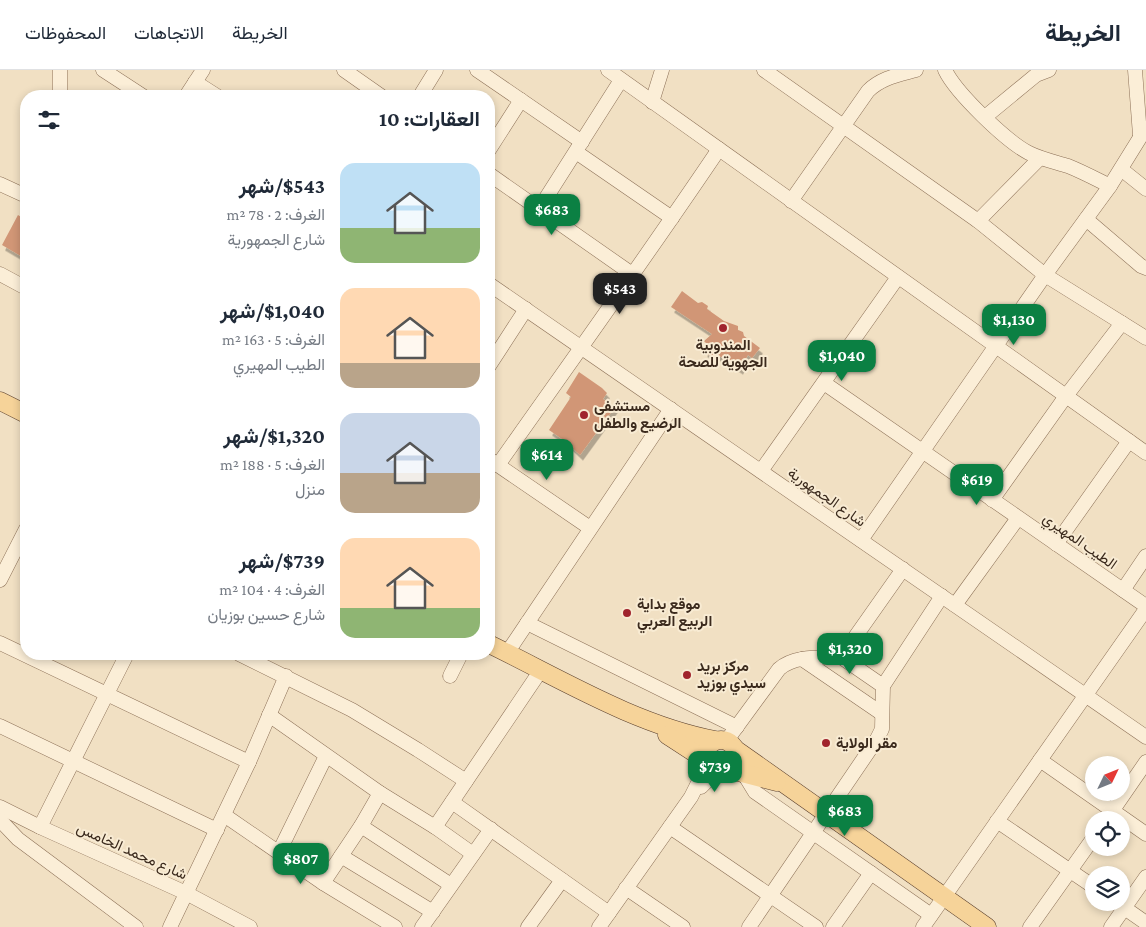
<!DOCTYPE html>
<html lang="ar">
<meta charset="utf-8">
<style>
:root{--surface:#fff;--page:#f2f2f3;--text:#1f2937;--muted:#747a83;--line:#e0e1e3;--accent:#0b8043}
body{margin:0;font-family:"Crimson Pro",Vazirmatn,serif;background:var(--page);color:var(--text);direction:rtl;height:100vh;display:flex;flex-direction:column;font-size:19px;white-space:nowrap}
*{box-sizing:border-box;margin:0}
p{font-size:16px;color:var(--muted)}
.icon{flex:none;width:28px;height:28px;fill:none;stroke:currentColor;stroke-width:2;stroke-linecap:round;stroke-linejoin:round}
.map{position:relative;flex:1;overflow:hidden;direction:ltr}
.panel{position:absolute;left:20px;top:20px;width:475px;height:570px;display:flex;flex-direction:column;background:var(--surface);border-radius:20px;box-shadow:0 2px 8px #0003;direction:rtl}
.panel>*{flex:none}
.needle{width:32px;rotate:47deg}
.tools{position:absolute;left:1085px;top:686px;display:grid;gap:10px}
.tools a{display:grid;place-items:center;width:45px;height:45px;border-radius:50%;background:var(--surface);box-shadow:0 2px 8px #0003;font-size:25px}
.price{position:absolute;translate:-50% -42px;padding:0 11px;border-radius:10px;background:var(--accent);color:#fff;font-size:16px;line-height:32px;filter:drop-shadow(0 1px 2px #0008)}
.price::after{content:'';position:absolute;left:50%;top:30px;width:15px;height:11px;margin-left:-8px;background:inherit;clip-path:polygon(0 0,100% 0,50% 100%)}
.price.selected{background:#222;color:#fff}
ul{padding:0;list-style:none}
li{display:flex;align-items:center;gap:15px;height:125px;padding:0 15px}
li span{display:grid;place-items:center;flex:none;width:140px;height:100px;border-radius:15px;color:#555}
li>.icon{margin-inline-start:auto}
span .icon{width:60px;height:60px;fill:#fffc;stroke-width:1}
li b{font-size:21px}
h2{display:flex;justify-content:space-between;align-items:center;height:60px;padding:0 15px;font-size:21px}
header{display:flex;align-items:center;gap:30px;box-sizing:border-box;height:70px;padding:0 25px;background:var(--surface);border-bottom:1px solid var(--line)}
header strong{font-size:24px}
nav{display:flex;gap:28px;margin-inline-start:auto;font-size:18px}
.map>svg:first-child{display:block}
</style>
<header>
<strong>الخريطة</strong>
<nav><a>الخريطة</a><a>الاتجاهات</a><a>المحفوظات</a></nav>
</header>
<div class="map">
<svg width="1146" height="857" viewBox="0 0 1146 857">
<defs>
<filter id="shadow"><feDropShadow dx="3" dy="5.5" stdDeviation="0" flood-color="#0004"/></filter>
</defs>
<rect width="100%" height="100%" fill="#f1e0c3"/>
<g fill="#d19676" filter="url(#shadow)">
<path d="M 18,145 L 26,150 L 26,189 L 2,175 Z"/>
<path d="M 682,221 L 698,233 L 702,232 L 708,236 L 707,239 L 724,251 L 738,256 L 738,260 L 743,262 L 744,266 L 760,278 L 752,288 L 748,285 L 740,299 L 718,285 L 715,290 L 704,281 L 709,276 L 704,271 L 712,264 L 671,237 Z"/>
<path d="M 579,302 L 602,318 L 607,323 L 603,329 L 615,337 L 580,385 L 565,371 L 549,360 L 571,327 L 566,323 Z"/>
</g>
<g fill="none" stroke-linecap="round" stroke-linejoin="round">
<defs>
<g id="minor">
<path d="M 103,0 L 143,26"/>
<path d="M 344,0 L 381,26"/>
<path d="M 477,0 L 582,72"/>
<path d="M 608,0 L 1146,383"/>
<path d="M 764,0 L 978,151 L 1045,205 L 1146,268"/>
<path d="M 945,0 C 956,23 1006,71 1029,83 C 1041,89 1055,92 1068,96 C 1083,102 1096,109 1110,116"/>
<path d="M 1135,0 L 1140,65"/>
<path d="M 195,12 L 217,26"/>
<path d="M 60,26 L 60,0"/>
<path d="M 186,26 L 203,0"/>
<path d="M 420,26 L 436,0"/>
<path d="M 652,32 L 662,0"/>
<path d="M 985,47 L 1036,5 L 1049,0"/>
<path d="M 489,80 L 521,30"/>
<path d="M 576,82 L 672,148"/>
<path d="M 1121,99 L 1146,119"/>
<path d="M 489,104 L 632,204"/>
<path d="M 0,114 L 26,126"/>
<path d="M 791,131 L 868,21 C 881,8 898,5 916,0"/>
<path d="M 539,139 L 621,10"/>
<path d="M 1086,149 L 1141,196 L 1146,198"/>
<path d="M 978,151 L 1040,88"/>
<path d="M 0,204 L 26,218"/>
<path d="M 489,214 L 1146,667"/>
<path d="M 489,296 L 526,239"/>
<path d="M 824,313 L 1146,536"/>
<path d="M 489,389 L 590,458"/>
<path d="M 498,395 C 572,290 647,186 719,79"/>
<path d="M 761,401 L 898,207"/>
<path d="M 992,430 L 1066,326 L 1122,253"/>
<path d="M 861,470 L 1045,205 L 1110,116 L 1146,58"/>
<path d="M 1056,474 L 1129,371"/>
<path d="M 0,510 L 26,459"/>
<path d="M 1123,520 L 1146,486"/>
<path d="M 955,535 L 1018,448"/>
<path d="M 527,553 L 737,657"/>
<path d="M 0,573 L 249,692"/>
<path d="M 507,583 L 671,339"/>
<path d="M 239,584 L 352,640 L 418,680 L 466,711"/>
<path d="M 841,587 L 883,616"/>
<path d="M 802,589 L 881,643"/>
<path d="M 450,606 L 461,584"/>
<path d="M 269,645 L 380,723 L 435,757 L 473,784"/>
<path d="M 0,656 L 217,760"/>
<path d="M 727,670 L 779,599 C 795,585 821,588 841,587 L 903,499"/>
<path d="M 1040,690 L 1146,764"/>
<path d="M 744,704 L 755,722 L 931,845"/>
<path d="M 701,717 L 719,699"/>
<path d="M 452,732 L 609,843"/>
<path d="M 0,737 L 40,757 L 186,823 L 250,857"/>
<path d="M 224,745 L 323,813 L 395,857"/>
<path d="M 0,750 L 18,769 L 136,857"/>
<path d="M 1106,750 L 1146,692"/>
<path d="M 997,751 L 1094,817"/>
<path d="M 361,756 L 451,815"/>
<path d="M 40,757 L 127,584"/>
<path d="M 435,757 L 541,600"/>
<path d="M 670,757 L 816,857"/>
<path d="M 279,782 L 326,686"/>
<path d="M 341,786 L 433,842"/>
<path d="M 323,813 L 361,756 L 380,723"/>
<path d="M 626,818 L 683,857"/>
<path d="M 1116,832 L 1146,853"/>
<path d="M 170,857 L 249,692 L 286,606"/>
<path d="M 422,857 L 491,759"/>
<path d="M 528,857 L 562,810"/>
<path d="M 599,857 L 691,727 L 708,693"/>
<path d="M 749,857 L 877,669 L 882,659 L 883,616 L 942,526"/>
<path d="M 833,857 L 871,803"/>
<path d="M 923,857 L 1146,539"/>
<path d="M 1030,857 L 1094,767"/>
<path d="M 1111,857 L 1146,807"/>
</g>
<g id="major">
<path d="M 0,331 L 26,344"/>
<path d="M 489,574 C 561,609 636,655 715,670"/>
<path d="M 667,665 L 707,691"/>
<circle cx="721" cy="685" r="15"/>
<path d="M 735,679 L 987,857"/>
<path d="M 727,699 L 777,712"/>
</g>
</defs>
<use href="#minor" stroke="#8d7158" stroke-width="15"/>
<use href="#major" stroke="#5a3f2d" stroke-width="19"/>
<use href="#minor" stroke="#fbeed7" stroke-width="14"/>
<use href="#major" stroke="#f6d399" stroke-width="18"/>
</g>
<g fill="#a0242d" stroke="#f8ebd3" stroke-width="2">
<circle cx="723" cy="258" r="5"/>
<circle cx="584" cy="345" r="5"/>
<circle cx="627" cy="543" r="5"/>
<circle cx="687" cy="605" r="5"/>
<circle cx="826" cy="673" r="5"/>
</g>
<g text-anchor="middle" stroke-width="4" stroke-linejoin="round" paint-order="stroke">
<g font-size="15" font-weight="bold" fill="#3b2a1d" stroke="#f8ebd3" text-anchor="start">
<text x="723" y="280" text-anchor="middle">المندوبية<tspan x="723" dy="17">الجهوية للصحة</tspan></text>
<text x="594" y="341">مستشفى<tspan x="594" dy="17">الرضيع والطفل</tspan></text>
<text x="637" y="539">موقع بداية<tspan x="637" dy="17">الربيع العربي</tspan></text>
<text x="697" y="601">مركز بريد<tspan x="697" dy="17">سيدي بوزيد</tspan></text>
<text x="836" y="678">مقر الولاية</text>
</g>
<g font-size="15" fill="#3b2a1d" stroke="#f8ebd3">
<text transform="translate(827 427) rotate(35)" y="5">شارع الجمهورية</text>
<text transform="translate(1080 471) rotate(35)" y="5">الطيب المهيري</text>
<text transform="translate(132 781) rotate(24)" y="5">شارع محمد الخامس</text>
</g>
</g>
</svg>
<div class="tools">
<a><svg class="needle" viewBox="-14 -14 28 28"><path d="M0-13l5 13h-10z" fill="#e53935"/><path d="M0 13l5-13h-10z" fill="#747a83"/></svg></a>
<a><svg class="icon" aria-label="locate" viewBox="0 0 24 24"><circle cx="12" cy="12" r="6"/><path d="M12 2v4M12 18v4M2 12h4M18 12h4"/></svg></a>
<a><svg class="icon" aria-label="layers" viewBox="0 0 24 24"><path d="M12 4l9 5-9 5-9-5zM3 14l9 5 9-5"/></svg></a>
</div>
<b class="price" style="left:552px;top:166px">$683</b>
<b class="price selected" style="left:620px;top:245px">$543</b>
<b class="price" style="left:1014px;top:276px">$1,130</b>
<b class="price" style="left:842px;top:312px">$1,040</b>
<b class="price" style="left:547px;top:411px">$614</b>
<b class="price" style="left:977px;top:436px">$619</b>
<b class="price" style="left:850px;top:605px">$1,320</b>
<b class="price" style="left:715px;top:723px">$739</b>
<b class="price" style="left:845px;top:767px">$683</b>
<b class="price" style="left:301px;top:815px">$807</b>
<section class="panel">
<h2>العقارات: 10<svg class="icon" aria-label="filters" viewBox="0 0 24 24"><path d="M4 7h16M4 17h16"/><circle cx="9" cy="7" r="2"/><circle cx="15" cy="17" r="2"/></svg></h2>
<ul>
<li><span style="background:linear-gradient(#bfe0f5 65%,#8fb573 0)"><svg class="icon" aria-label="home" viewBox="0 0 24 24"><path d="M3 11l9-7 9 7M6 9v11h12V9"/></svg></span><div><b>$543/شهر</b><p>الغرف: 2 · 78 m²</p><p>شارع الجمهورية</p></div></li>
<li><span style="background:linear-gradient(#ffd9b3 75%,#b9a48a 0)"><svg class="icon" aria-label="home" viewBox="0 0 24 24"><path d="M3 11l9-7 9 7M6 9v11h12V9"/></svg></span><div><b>$1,040/شهر</b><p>الغرف: 5 · 163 m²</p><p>الطيب المهيري</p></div></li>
<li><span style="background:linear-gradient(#c9d6e8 60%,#b9a48a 0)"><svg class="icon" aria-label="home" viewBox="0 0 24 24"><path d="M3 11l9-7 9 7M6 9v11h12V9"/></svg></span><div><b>$1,320/شهر</b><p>الغرف: 5 · 188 m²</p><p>منزل</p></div></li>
<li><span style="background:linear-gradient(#ffd9b3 70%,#8fb573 0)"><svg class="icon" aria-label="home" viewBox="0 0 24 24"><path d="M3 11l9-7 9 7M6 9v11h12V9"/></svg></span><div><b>$739/شهر</b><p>الغرف: 4 · 104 m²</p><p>شارع حسين بوزيان</p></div></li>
</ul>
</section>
</div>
